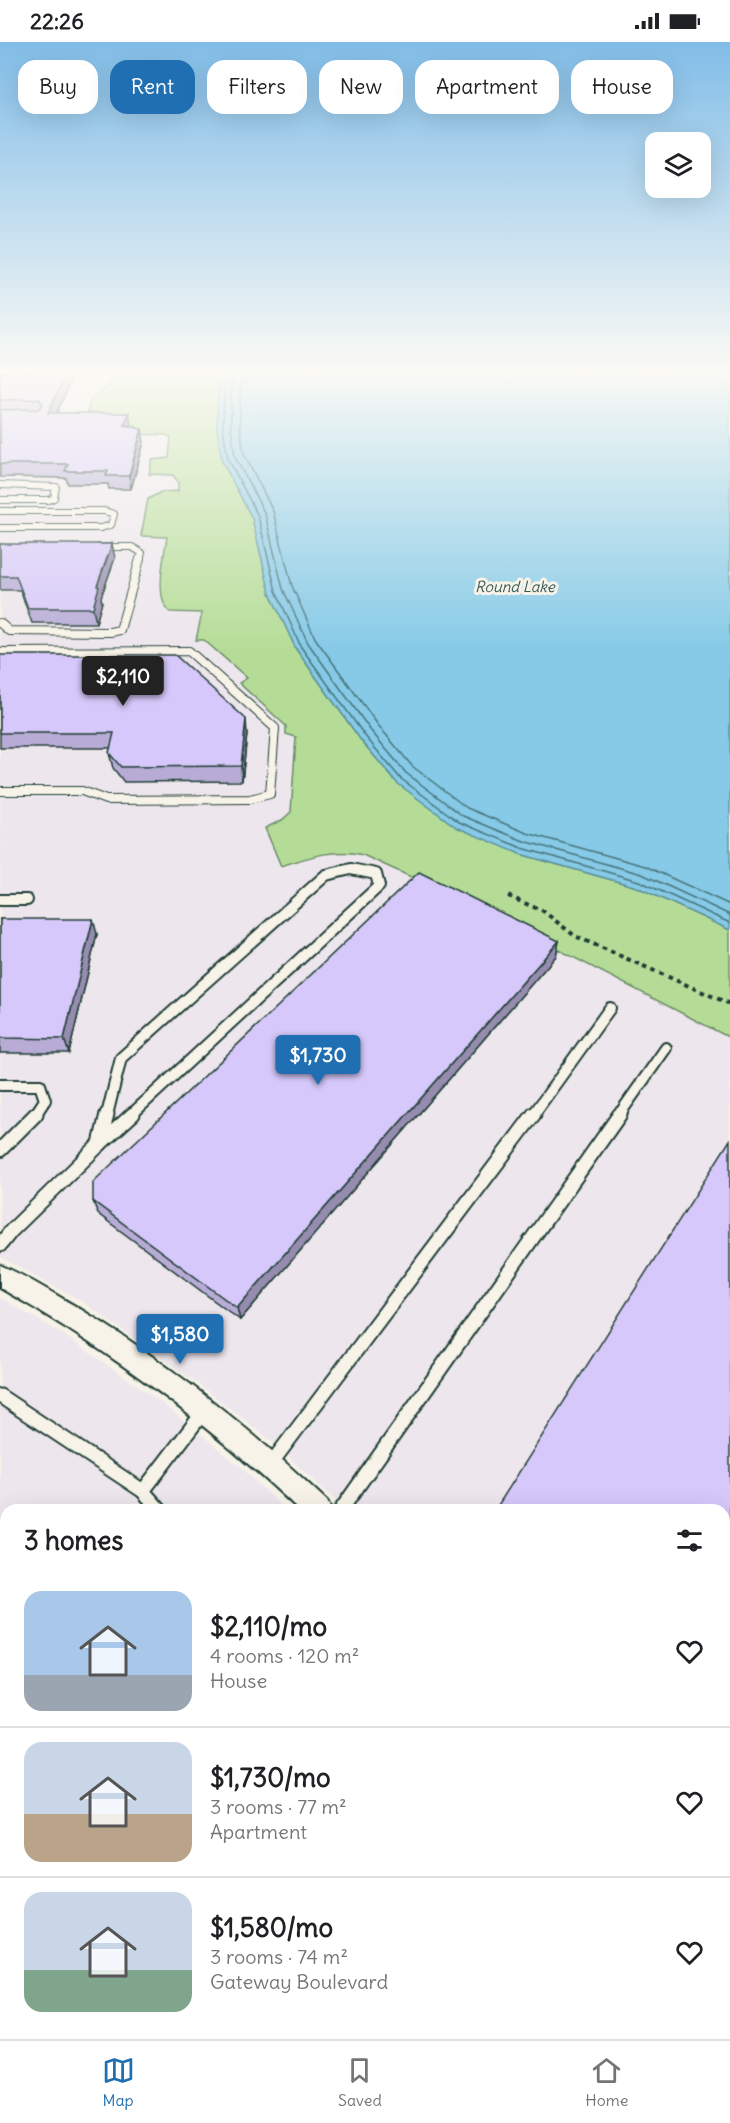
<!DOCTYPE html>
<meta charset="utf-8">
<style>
:root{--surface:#fff;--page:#f6f6f6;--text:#202124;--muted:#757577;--line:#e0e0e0;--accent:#1f6fb2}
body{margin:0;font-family:Delius,sans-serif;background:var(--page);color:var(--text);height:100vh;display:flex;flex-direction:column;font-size:22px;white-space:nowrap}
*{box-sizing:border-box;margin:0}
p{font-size:20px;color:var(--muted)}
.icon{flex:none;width:33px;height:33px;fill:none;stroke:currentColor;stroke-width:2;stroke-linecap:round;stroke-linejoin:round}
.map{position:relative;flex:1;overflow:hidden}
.details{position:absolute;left:0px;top:1462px;width:730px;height:536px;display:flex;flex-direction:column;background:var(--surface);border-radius:18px 18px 0 0;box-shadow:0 6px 24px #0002}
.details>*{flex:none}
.banner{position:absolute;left:18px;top:18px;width:694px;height:54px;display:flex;gap:12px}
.fabs{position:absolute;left:645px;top:90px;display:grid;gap:12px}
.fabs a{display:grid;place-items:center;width:66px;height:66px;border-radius:12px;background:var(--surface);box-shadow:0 6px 24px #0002;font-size:30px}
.price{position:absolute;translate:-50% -51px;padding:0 14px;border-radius:6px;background:var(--accent);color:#fff;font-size:20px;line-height:39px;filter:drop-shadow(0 2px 3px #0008)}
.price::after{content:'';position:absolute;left:50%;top:36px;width:18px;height:14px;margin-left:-9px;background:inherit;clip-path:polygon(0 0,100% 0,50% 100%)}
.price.selected{background:#222;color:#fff}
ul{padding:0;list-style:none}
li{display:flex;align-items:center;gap:18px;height:150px;padding:0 24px}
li+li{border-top:2px solid var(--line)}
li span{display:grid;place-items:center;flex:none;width:168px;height:120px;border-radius:18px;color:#555}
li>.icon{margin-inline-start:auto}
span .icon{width:72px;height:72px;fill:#fffc;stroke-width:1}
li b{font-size:26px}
h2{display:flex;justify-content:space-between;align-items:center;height:72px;padding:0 24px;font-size:26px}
.chip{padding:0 21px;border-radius:18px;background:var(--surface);box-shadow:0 6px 24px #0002;font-size:21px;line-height:54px}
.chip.selected{background:var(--accent);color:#fff}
.status{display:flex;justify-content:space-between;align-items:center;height:42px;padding:0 30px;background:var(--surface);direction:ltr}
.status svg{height:16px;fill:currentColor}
.tabs{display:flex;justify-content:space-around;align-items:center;height:84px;border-top:2px solid var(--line);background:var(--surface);font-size:16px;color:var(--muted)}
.tabs a{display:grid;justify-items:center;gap:3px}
.tabs .selected{color:var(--accent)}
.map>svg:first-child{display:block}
</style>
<div class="status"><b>22:26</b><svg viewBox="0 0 49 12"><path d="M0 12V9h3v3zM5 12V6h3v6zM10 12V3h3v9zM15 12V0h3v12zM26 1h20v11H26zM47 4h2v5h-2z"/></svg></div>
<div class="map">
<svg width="730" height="1997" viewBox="0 0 730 1997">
<rect width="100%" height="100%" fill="#f7f3e8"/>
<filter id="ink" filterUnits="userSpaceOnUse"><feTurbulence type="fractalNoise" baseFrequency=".0167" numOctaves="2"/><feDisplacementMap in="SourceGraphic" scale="12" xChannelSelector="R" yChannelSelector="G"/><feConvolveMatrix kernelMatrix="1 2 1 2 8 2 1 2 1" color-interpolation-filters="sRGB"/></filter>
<g filter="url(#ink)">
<g fill="#ede6ed">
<path d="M 0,330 L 113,330 L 108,345 L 91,357 L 137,383 L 135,392 L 171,395 L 169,416 L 149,431 L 173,433 L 178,440 L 178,449 L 161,450 L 142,494 L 167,495 L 161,532 L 170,570 L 202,570 L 204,598 L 247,636 L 239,641 L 297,695 L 293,763 L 291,770 L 282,778 L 315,813 L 350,810 L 363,813 L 472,863 L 730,996 L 730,1781 L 724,1778 L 724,1468 L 346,1468 L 270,1398 L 201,1344 L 83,1260 L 0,1215 Z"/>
<path d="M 0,1256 L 58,1289 L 154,1355 L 241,1425 L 285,1468 L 6,1468 L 6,1992 L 724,1992 L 725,1981 L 730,1991 L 730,1997 L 0,1997 Z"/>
</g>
<path fill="#b5dc97" stroke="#6a8c66" stroke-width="1.5" d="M 113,330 L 222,330 L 218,343 L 222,419 L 252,476 L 270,551 L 296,607 L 360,697 L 397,741 L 520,812 L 637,845 L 730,888 L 730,996 L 472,863 L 363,813 C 334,806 309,815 281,824 L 265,786 L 282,778 L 291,770 L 296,695 L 286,692 L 286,684 L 239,641 L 247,636 L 204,598 L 196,598 L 202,571 L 170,570 C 154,558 164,514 167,495 L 141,494 L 148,457 L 161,450 L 178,449 L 178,440 L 173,433 L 149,432 L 152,418 L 169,416 L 171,395 L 165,393 L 135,392 L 136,383 L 84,383 L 91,357 L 108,345 Z"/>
<path fill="#86cae7" stroke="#5d929f" stroke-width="1.5" d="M 222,330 L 730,330 L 730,888 L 637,845 L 520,812 L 456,785 L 397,741 L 360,697 L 296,607 L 270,551 L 252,476 L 222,419 L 217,386 L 218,343 Z"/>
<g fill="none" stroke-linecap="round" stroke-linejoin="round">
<g stroke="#48757c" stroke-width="1.5">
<path d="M 227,330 L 224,344 L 223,386 L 228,417 L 258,474 L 276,549 L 301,605 L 365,694 L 400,736 L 459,780 L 522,806 L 639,839 L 730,881"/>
<path d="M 235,330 L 231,345 L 231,385 L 235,415 L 265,472 L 283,547 L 308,601 L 371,689 L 406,731 L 463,774 L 524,799 L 642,832 L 730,873"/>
<path d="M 244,330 L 240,346 L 240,384 L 244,412 L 273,469 L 292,544 L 315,596 L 378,683 L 412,724 L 467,766 L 527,791 L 645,824 L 730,863"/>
</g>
<defs>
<g id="service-far4">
<path d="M 0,443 L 56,445 L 54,456 L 49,458 L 0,458"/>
<path d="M 0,469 L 104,469 L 114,472 L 111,483 L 101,486 L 0,486"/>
<path d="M 99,505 L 132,505 L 142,511 L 140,518"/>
</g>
<g id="service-far3">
<path d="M 0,581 L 9,589 L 110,590 L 120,588 L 140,517"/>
<path d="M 0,610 L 189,609 L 275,686 L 270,752 L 250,757 L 106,758 L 82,749 L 0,749"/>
</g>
<g id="service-far2">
<path d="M 0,858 L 27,858"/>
<path d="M 0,1043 L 40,1043 L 45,1058 L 35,1073"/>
<path d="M 107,1073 L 121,1016 L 326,833 L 351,827 L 376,832 L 379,844 L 131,1073"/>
<path d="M 533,1073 L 610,966"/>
<path d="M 619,1073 L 666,1006"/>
</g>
<g id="service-far1">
<path d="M 100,1102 L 107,1072"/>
<path d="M 100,1102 L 133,1072"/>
<path d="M 0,1108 L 36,1072"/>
<path d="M 0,1203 L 11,1189 L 100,1102"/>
<path d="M 0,1354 L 143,1449 L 160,1468"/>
<path d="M 270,1423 L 534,1072"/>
<path d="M 143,1449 L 205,1368"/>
<path d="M 341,1468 L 620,1072"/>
</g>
<g id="service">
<path d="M 0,1686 L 6,1693"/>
<path d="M 724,1729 L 730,1716"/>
<path d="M 724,1971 L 730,1981"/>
<path d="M 601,1992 L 603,1997"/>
</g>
<path id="minor" d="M 0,1223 C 27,1234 52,1251 77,1265 C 168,1320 250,1386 327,1459 L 331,1468 L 299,1468 C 208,1382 110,1308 0,1246 Z"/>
</defs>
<use href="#service-far4" stroke="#1f3d34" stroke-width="8"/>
<use href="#service-far3" stroke="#1f3d34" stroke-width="10"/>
<use href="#service-far2" stroke="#1f3d34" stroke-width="14"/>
<use href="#service-far1" stroke="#1f3d34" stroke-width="17"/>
<use href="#service" stroke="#1f3d34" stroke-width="21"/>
<use href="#minor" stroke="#1f3d34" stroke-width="4"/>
<path stroke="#1f3d34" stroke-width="4" stroke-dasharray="4.5 4.5" stroke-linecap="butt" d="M 508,854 L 543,869 L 575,894 L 730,962"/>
<path stroke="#1f3d34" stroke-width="6" stroke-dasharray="7 7" stroke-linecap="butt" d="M 724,1859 L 730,1860"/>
<use href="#service-far4" stroke="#f7f3e8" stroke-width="6"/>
<use href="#service-far3" stroke="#f7f3e8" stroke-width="8"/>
<use href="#service-far2" stroke="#f7f3e8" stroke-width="10"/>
<use href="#service-far1" stroke="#f7f3e8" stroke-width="13"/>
<use href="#service" stroke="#f7f3e8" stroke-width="16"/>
<use href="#minor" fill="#f7f3e8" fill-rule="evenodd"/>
</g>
<g fill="#b8acd7" stroke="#1f3d34" stroke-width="1.5">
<path d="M 0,330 L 71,338 L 57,371 L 130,385 L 144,400 L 131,447 L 109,447 L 108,442 L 68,442 L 66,436 L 0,435 Z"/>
<path d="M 0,502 L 115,516 L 101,555 L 102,560 L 96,581 L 32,581 L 20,548 L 0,548 Z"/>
<path d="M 0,613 L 247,692 L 242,739 L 124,740 L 113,726 L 109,711 L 111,706 L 0,706 Z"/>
<path d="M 0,877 L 97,892 L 69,1011 L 0,1011 Z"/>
<path d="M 559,899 L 556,914 L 240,1278 L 98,1172 L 93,1159 Z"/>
</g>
<g fill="#968caf" stroke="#1f3d34" stroke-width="1.5">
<path d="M 67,330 L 70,330 L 71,338 L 51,384 L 48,371 Z"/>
<path d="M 129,371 L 131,384 L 124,383 Z"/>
<path d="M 142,387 L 144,400 L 131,447 L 129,434 Z"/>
<path d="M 112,502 L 115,516 L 101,555 L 102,560 L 96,581 L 93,566 L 97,544 Z"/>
<path d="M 246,677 L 247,692 L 242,739 L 241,724 Z"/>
<path d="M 93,877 L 97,892 L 69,1011 L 64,997 Z"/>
<path d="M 559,899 L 556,914 L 240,1278 L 237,1266 Z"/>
<path d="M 0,1901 L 6,1908 L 6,1922 L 0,1915 Z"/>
</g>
<g fill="#d6c8fa" stroke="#1f3d34" stroke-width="1.5">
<path d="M 0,330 L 67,330 L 48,371 L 129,371 L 124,383 L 142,387 L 129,434 L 106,434 L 108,429 L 65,429 L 68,422 L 0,422 L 0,368 L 38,367 L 43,362 L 39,357 L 0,358 Z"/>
<path d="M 0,502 L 112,502 L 97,544 L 99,545 L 93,566 L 28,566 L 16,534 L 0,534 Z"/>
<path d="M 0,613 L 175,613 L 246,677 L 241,724 L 121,725 L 109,711 L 114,691 L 0,691 Z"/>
<path d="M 419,830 L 559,899 L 237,1266 L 93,1159 L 93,1140 Z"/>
<path d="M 0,877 L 93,877 L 64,997 L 0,996 Z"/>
<path d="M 730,1098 L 730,1556 L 724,1568 L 724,1468 L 495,1468 Z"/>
<path d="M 0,1915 L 6,1922 L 6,1992 L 470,1992 L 470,1997 L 0,1997 Z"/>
</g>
</g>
<linearGradient id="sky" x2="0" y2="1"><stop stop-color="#81bde8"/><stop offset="0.54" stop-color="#fbfaf5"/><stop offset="1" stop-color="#fbfaf5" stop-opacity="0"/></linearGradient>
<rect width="730" height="609" fill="url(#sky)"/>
<g text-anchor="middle" stroke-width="6" stroke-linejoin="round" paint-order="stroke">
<g font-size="15" font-style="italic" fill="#345958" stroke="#f7f3e8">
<text x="515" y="550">Round Lake</text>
</g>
</g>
</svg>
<div class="fabs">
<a><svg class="icon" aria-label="layers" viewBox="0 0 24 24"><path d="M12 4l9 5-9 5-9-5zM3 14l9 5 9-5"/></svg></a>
</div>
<b class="price selected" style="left:123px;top:665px">$2,110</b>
<b class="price" style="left:318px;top:1044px">$1,730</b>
<b class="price" style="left:180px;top:1323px">$1,580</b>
<div class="banner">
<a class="chip">Buy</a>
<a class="chip selected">Rent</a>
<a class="chip">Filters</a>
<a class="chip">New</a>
<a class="chip">Apartment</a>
<a class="chip">House</a>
</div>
<section class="details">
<h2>3 homes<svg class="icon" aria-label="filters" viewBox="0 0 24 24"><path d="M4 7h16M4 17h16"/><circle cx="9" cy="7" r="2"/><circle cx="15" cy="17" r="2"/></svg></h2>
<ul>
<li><span style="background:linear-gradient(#a9c7e8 70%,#9aa5b1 0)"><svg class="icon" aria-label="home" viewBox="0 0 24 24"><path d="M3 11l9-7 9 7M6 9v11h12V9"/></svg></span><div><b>$2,110/mo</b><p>4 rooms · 120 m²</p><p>House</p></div><svg class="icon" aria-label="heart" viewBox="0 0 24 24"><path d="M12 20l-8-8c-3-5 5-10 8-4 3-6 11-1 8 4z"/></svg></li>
<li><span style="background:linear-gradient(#c9d6e8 60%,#b9a48a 0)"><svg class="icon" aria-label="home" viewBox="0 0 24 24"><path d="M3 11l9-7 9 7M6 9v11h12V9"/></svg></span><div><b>$1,730/mo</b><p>3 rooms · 77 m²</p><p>Apartment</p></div><svg class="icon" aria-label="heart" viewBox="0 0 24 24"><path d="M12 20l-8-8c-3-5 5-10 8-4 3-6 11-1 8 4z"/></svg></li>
<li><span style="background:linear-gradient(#c9d6e8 65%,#7fa58c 0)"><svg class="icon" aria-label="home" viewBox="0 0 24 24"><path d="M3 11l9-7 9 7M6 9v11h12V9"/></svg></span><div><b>$1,580/mo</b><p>3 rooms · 74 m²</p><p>Gateway Boulevard</p></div><svg class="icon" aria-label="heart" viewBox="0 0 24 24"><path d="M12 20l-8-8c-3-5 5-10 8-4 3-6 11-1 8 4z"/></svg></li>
</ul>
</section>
</div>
<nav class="tabs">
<a class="selected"><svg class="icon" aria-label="map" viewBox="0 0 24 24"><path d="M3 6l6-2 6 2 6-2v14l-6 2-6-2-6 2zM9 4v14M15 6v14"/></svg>Map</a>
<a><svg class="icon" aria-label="saved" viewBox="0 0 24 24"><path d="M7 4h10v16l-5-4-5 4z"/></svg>Saved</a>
<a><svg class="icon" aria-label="home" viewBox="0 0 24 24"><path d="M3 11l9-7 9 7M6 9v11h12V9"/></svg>Home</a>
</nav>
